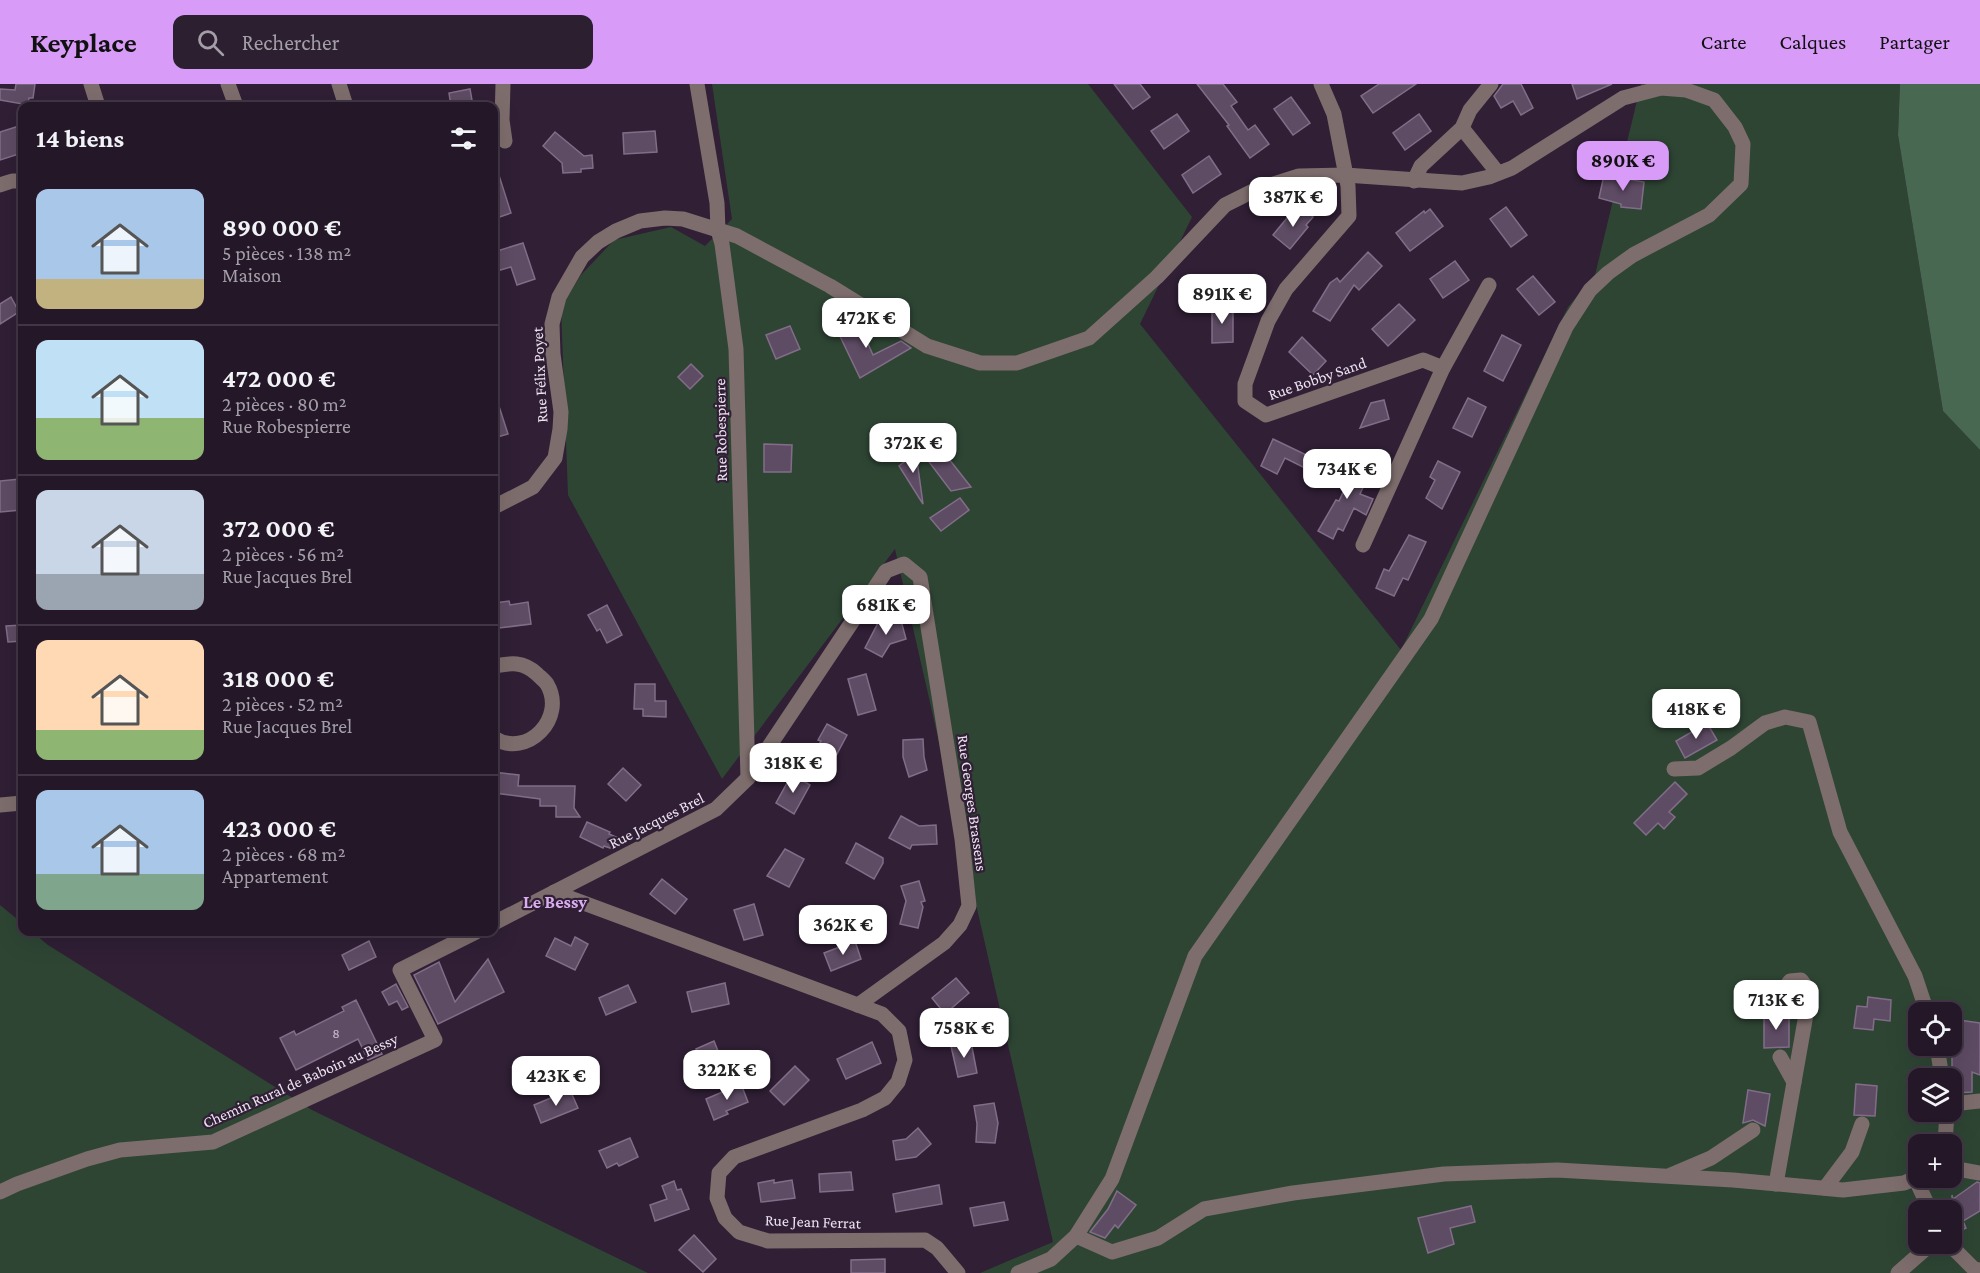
<!DOCTYPE html>
<html lang="fr">
<meta charset="utf-8">
<style>
:root{--surface:#241728;--page:#2c2030;--text:#f1f3f6;--muted:#a39fa8;--line:#413645;--accent:#d89bf8}
body{margin:0;font-family:"Crimson Pro",serif;background:var(--page);color:var(--text);height:100vh;display:flex;flex-direction:column;font-size:22px;white-space:nowrap}
*{box-sizing:border-box;margin:0}
p{font-size:20px;color:var(--muted)}
.icon{flex:none;width:33px;height:33px;fill:none;stroke:currentColor;stroke-width:2;stroke-linecap:round;stroke-linejoin:round}
.map{position:relative;flex:1;overflow:hidden}
.drawer{position:absolute;left:18px;top:18px;width:480px;height:834px;display:flex;flex-direction:column;background:var(--surface);border-radius:12px;box-shadow:0 6px 24px #0002,0 0 0 2px var(--line)}
.drawer>*{flex:none}
.fabs{position:absolute;left:1908px;top:918px;display:grid;gap:12px}
.fabs a{display:grid;place-items:center;width:54px;height:54px;border-radius:12px;background:var(--surface);box-shadow:0 6px 24px #0002,0 0 0 2px var(--line);font-size:30px}
.price{position:absolute;translate:-50% -51px;padding:0 14px;border-radius:12px;background:#fff;color:#222;font-size:20px;line-height:39px;filter:drop-shadow(0 2px 3px #0008)}
.price::after{content:'';position:absolute;left:50%;top:36px;width:18px;height:14px;margin-left:-9px;background:inherit;clip-path:polygon(0 0,100% 0,50% 100%)}
.price.selected{background:var(--accent);color:#111}
ul{padding:0;list-style:none}
li{display:flex;align-items:center;gap:18px;height:150px;padding:0 18px}
li+li{border-top:2px solid var(--line)}
li span{display:grid;place-items:center;flex:none;width:168px;height:120px;border-radius:12px;color:#555}
li>.icon{margin-inline-start:auto}
span .icon{width:72px;height:72px;fill:#fffc;stroke-width:1}
li b{font-size:26px}
h2{display:flex;justify-content:space-between;align-items:center;height:72px;padding:0 18px;font-size:26px}
header{display:flex;align-items:center;gap:36px;box-sizing:border-box;height:84px;padding:0 30px;background:var(--accent);color:#111}
header strong{font-size:28px}
nav{display:flex;gap:33px;margin-inline-start:auto;font-size:21px}
.search{width:420px;height:54px;background:var(--page);display:flex;align-items:center;gap:15px;box-sizing:border-box;padding:0 21px;border-radius:12px;color:var(--muted);font-size:22px}
.map>svg:first-child{display:block}
</style>
<header>
<strong>Keyplace</strong>
<div class="search"><svg class="icon" aria-label="search" viewBox="0 0 24 24"><circle cx="10" cy="10" r="6"/><path d="M15 15l6 6"/></svg>Rechercher</div>
<nav><a>Carte</a><a>Calques</a><a>Partager</a></nav>
</header>
<div class="map">
<svg width="1980" height="1189" viewBox="0 0 1980 1189">
<rect width="100%" height="100%" fill="#301f35"/>
<g fill="#2e4534" fill-rule="evenodd">
<path d="M 712,0 L 1088,0 L 1192,133 L 1140,240 L 1401,566 L 1568,223 L 1595,191 L 1641,0 L 1900,0 L 1898,51 L 1943,327 L 1980,366 L 1980,1189 L 980,1189 L 1053,1158 L 895,465 L 722,695 L 568,411 L 561,223 L 581,191 L 614,156 L 671,143 L 705,162 L 732,135 ZM 1918,928 L 1952,928 L 1952,962 L 1918,962 ZM 1918,994 L 1952,994 L 1952,1028 L 1918,1028 ZM 1918,1060 L 1952,1060 L 1952,1094 L 1918,1094 ZM 1918,1126 L 1952,1126 L 1952,1160 L 1918,1160 Z"/>
<path d="M 0,821 L 22,839 L 22,848 L 32,848 L 48,861 L 312,1026 L 648,1189 L 0,1189 Z"/>
</g>
<path fill="#496852" d="M 1900,0 L 1980,0 L 1980,366 L 1943,327 L 1898,51 Z"/>
<g fill="#5e4b64" stroke="#826d88" stroke-width="1.5">
<path d="M 16,0 L 35,0 L 33,14 L 29,14 L 28,21 L 0,16 L 0,5 L 15,6 Z"/>
<path d="M 1114,0 L 1140,0 L 1150,13 L 1133,25 Z"/>
<path d="M 1197,0 L 1223,0 L 1237,18 L 1231,22 L 1248,46 L 1255,41 L 1269,60 L 1250,74 L 1227,42 L 1229,41 Z"/>
<path d="M 1379,0 L 1416,0 L 1373,29 L 1361,12 Z"/>
<path d="M 1503,0 L 1521,0 L 1533,24 L 1521,31 L 1513,17 L 1501,24 L 1494,12 Z"/>
<path d="M 1572,0 L 1612,0 L 1577,15 Z"/>
<path d="M 470,5 L 473,22 L 451,22 L 449,9 Z"/>
<path d="M 1291,13 L 1310,39 L 1293,51 L 1274,25 Z"/>
<path d="M 1177,30 L 1189,47 L 1164,65 L 1151,47 Z"/>
<path d="M 1419,30 L 1431,47 L 1405,66 L 1393,49 Z"/>
<path d="M 22,41 L 22,69 L 0,76 L 0,48 Z"/>
<path d="M 655,47 L 657,68 L 624,70 L 623,49 Z"/>
<path d="M 555,48 L 584,72 L 592,71 L 593,84 L 581,85 L 581,88 L 563,89 L 562,79 L 543,62 Z"/>
<path d="M 1209,72 L 1221,90 L 1193,109 L 1182,91 Z"/>
<path d="M 496,82 L 511,129 L 494,135 L 494,83 Z"/>
<path d="M 1604,91 L 1644,98 L 1641,125 L 1621,123 L 1621,120 L 1599,114 Z"/>
<path d="M 1301,123 L 1313,133 L 1306,141 L 1308,143 L 1290,165 L 1273,151 L 1291,129 L 1294,132 Z"/>
<path d="M 1506,123 L 1527,151 L 1511,163 L 1490,135 Z"/>
<path d="M 1430,125 L 1443,142 L 1410,167 L 1396,149 L 1424,127 L 1425,129 Z"/>
<path d="M 523,159 L 535,195 L 517,201 L 511,183 L 497,187 L 494,168 Z"/>
<path d="M 1368,168 L 1382,182 L 1359,206 L 1354,201 L 1330,237 L 1313,227 L 1330,199 L 1337,194 L 1340,198 Z"/>
<path d="M 1455,177 L 1469,196 L 1443,214 L 1430,195 Z"/>
<path d="M 1533,192 L 1555,218 L 1539,231 L 1517,205 Z"/>
<path d="M 11,213 L 19,228 L 0,240 L 0,220 Z"/>
<path d="M 1399,220 L 1415,236 L 1388,262 L 1372,245 Z"/>
<path d="M 1233,223 L 1233,258 L 1212,259 L 1212,224 Z"/>
<path d="M 857,235 L 873,271 L 901,257 L 911,264 L 860,294 L 836,244 Z"/>
<path d="M 790,242 L 800,265 L 776,275 L 766,251 Z"/>
<path d="M 1502,251 L 1521,261 L 1503,297 L 1484,287 Z"/>
<path d="M 1302,253 L 1326,277 L 1313,291 L 1289,268 Z"/>
<path d="M 691,280 L 703,292 L 690,305 L 678,293 Z"/>
<path d="M 494,313 L 496,313 L 508,350 L 494,354 Z"/>
<path d="M 1468,314 L 1486,323 L 1472,353 L 1453,344 Z"/>
<path d="M 1384,316 L 1389,335 L 1360,344 L 1371,319 Z"/>
<path d="M 1273,355 L 1317,376 L 1311,387 L 1285,374 L 1277,390 L 1261,382 Z"/>
<path d="M 934,356 L 971,403 L 951,407 L 920,366 Z"/>
<path d="M 764,360 L 792,361 L 791,388 L 764,388 Z"/>
<path d="M 916,369 L 923,420 L 899,382 Z"/>
<path d="M 1345,374 L 1350,374 L 1363,380 L 1360,392 L 1367,395 L 1360,410 L 1373,415 L 1366,431 L 1354,424 L 1343,447 L 1338,444 L 1333,455 L 1318,447 L 1336,416 L 1339,417 L 1350,393 L 1338,387 Z"/>
<path d="M 1438,377 L 1460,388 L 1442,425 L 1426,414 L 1435,396 L 1430,393 Z"/>
<path d="M 20,395 L 21,426 L 0,428 L 0,397 Z"/>
<path d="M 960,414 L 969,426 L 941,447 L 930,434 Z"/>
<path d="M 1409,451 L 1426,458 L 1408,496 L 1403,494 L 1394,512 L 1376,504 L 1384,485 L 1389,487 Z"/>
<path d="M 509,517 L 510,521 L 528,518 L 531,540 L 499,544 L 495,519 Z"/>
<path d="M 607,521 L 622,551 L 607,559 L 600,545 L 597,547 L 588,531 Z"/>
<path d="M 900,533 L 906,555 L 890,560 L 882,573 L 865,564 L 878,539 Z"/>
<path d="M 22,541 L 22,557 L 8,558 L 6,542 Z"/>
<path d="M 866,590 L 876,626 L 858,631 L 848,595 Z"/>
<path d="M 635,600 L 655,600 L 655,617 L 666,617 L 666,633 L 643,632 L 643,625 L 634,625 Z"/>
<path d="M 1707,639 L 1717,656 L 1685,674 L 1676,657 Z"/>
<path d="M 827,640 L 847,651 L 830,683 L 812,673 L 821,657 L 818,656 Z"/>
<path d="M 923,655 L 924,673 L 927,686 L 909,693 L 903,673 L 903,656 Z"/>
<path d="M 623,684 L 641,701 L 626,717 L 608,700 Z"/>
<path d="M 494,688 L 519,691 L 518,702 L 575,702 L 574,724 L 580,733 L 556,733 L 556,722 L 540,722 L 540,715 L 494,709 Z"/>
<path d="M 792,690 L 810,701 L 794,730 L 776,719 Z"/>
<path d="M 1675,698 L 1687,710 L 1669,728 L 1675,733 L 1664,745 L 1658,739 L 1646,751 L 1634,739 Z"/>
<path d="M 901,732 L 919,742 L 936,741 L 937,760 L 912,761 L 910,765 L 889,754 Z"/>
<path d="M 587,738 L 610,748 L 609,750 L 618,754 L 613,765 L 604,762 L 603,764 L 580,753 Z"/>
<path d="M 856,759 L 883,774 L 883,779 L 874,795 L 846,779 Z"/>
<path d="M 785,765 L 804,775 L 789,803 L 767,792 Z"/>
<path d="M 662,795 L 687,815 L 675,830 L 650,810 Z"/>
<path d="M 919,797 L 925,817 L 921,818 L 923,823 L 918,844 L 900,840 L 906,817 L 901,802 Z"/>
<path d="M 754,820 L 763,851 L 744,856 L 734,826 Z"/>
<path d="M 575,853 L 588,860 L 575,886 L 546,872 L 555,854 L 571,862 Z"/>
<path d="M 369,857 L 376,873 L 349,886 L 342,871 Z"/>
<path d="M 855,857 L 861,875 L 831,887 L 824,869 Z"/>
<path d="M 488,875 L 504,908 L 438,940 L 414,891 L 439,878 L 455,918 Z"/>
<path d="M 956,894 L 969,909 L 945,930 L 932,914 Z"/>
<path d="M 725,899 L 729,920 L 692,928 L 687,908 Z"/>
<path d="M 396,900 L 408,923 L 402,926 L 397,917 L 389,921 L 382,908 Z"/>
<path d="M 628,901 L 636,918 L 606,931 L 599,914 Z"/>
<path d="M 1868,913 L 1891,916 L 1890,937 L 1874,935 L 1873,946 L 1854,944 L 1857,922 L 1867,923 Z"/>
<path d="M 356,916 L 382,970 L 368,976 L 358,955 L 296,986 L 280,954 L 294,947 L 296,951 L 344,927 L 342,923 Z"/>
<path d="M 1764,930 L 1789,930 L 1789,963 L 1764,964 Z"/>
<path d="M 1952,935 L 1980,939 L 1980,991 L 1972,988 L 1972,1008 L 1955,1009 L 1952,1005 Z"/>
<path d="M 714,957 L 722,977 L 704,985 L 696,965 Z"/>
<path d="M 872,958 L 881,979 L 846,995 L 837,975 Z"/>
<path d="M 971,958 L 977,989 L 958,993 L 951,962 Z"/>
<path d="M 795,982 L 809,996 L 784,1021 L 770,1007 Z"/>
<path d="M 741,1000 L 748,1018 L 726,1027 L 728,1030 L 714,1036 L 706,1015 Z"/>
<path d="M 1856,1000 L 1877,1002 L 1875,1032 L 1854,1031 Z"/>
<path d="M 570,1006 L 578,1024 L 541,1039 L 534,1021 Z"/>
<path d="M 1748,1006 L 1770,1010 L 1765,1042 L 1753,1036 L 1743,1039 Z"/>
<path d="M 994,1019 L 998,1039 L 995,1059 L 976,1058 L 977,1040 L 974,1022 Z"/>
<path d="M 918,1044 L 931,1060 L 916,1073 L 896,1076 L 893,1057 L 906,1055 Z"/>
<path d="M 630,1054 L 638,1073 L 619,1082 L 617,1079 L 607,1084 L 599,1067 Z"/>
<path d="M 851,1088 L 853,1106 L 820,1108 L 819,1090 Z"/>
<path d="M 774,1096 L 774,1099 L 792,1096 L 795,1114 L 761,1118 L 758,1099 Z"/>
<path d="M 674,1097 L 677,1106 L 681,1105 L 689,1125 L 655,1137 L 650,1121 L 667,1115 L 662,1102 Z"/>
<path d="M 1977,1098 L 1980,1099 L 1980,1127 L 1963,1137 L 1966,1144 L 1952,1150 L 1952,1126 L 1940,1126 L 1939,1124 L 1952,1116 L 1952,1111 L 1953,1115 Z"/>
<path d="M 939,1101 L 942,1120 L 896,1128 L 893,1110 Z"/>
<path d="M 1117,1107 L 1136,1121 L 1118,1144 L 1115,1141 L 1105,1154 L 1090,1148 L 1108,1125 Z"/>
<path d="M 1004,1118 L 1008,1136 L 974,1142 L 970,1124 Z"/>
<path d="M 1471,1122 L 1475,1138 L 1450,1144 L 1454,1160 L 1428,1169 L 1418,1134 Z"/>
<path d="M 694,1151 L 716,1175 L 703,1188 L 679,1166 Z"/>
<path d="M 885,1175 L 885,1189 L 851,1189 L 851,1176 Z"/>
</g>
<g fill="none" stroke-linecap="round" stroke-linejoin="round">
<g stroke="#7e6d6d" stroke-width="15">
<path d="M 91,0 L 98,22"/>
<path d="M 228,0 L 236,22"/>
<path d="M 339,0 L 346,22"/>
<path d="M 503,0 L 502,36 L 505,57"/>
<path d="M 697,0 L 717,119 L 718,146 L 722,160 L 736,265 L 748,694"/>
<path d="M 1321,0 L 1334,30 L 1348,102 L 1349,132 L 1286,205 L 1268,237 L 1245,300 L 1245,317 L 1266,331 L 1423,276 L 1443,284"/>
<path d="M 1462,44 L 1498,89"/>
<path d="M 1414,97 L 1421,82 L 1462,44 L 1470,26 L 1491,0"/>
<path d="M 0,101 L 12,97 L 22,97"/>
<path d="M 494,423 L 533,403 L 555,374 L 560,345 L 561,328 L 553,270 L 552,240 L 559,213 L 582,173 L 598,158 L 616,147 L 640,137 L 665,134 L 683,135 L 737,152 L 830,202 L 927,262 L 980,279 L 1017,279 L 1089,254 L 1157,193 L 1225,121 L 1257,105 L 1299,92 L 1345,91 L 1462,99 L 1489,93 L 1512,84 L 1623,14 L 1661,4 L 1686,6 L 1714,16 L 1735,43 L 1743,60 L 1741,100 L 1709,131 L 1633,171 L 1608,189 L 1590,206 L 1566,243 L 1431,535 L 1195,872 L 1112,1095 L 1076,1152 L 1051,1175 L 1018,1189"/>
<path d="M 1363,461 L 1443,284 L 1489,201"/>
<path d="M 494,582 C 511,579 523,577 537,590 C 540,593 545,597 547,600 C 567,634 527,675 494,654"/>
<path d="M 1674,685 L 1698,684 L 1731,664 L 1765,639 L 1785,633 L 1809,638 L 1840,748 L 1915,892 L 1927,928"/>
<path d="M 0,721 L 22,719"/>
<path d="M 554,808 L 882,930 L 899,947 L 905,976 L 898,998 L 885,1014 L 862,1026 L 734,1073 L 719,1089 L 717,1114 L 725,1134 L 739,1148 L 768,1157 L 925,1156 L 937,1164 L 958,1189"/>
<path d="M 494,839 L 716,725 L 748,694 L 886,487 L 904,480 L 920,493 L 962,755 L 969,822 L 960,841 L 944,859 L 858,921"/>
<path d="M 1937,962 L 1942,994"/>
<path d="M 1780,973 L 1794,998"/>
<path d="M 1952,1023 L 1961,1019 L 1980,1017"/>
<path d="M 1945,1060 L 1947,1028"/>
<path d="M 1952,1084 L 1980,1089"/>
<path d="M 1671,1091 L 1711,1074 L 1753,1046"/>
<path d="M 1915,1094 L 1930,1126"/>
<path d="M 1776,1100 L 1810,908 L 1801,896 L 1790,897 L 1783,907 L 1790,920 L 1806,928"/>
<path d="M 1825,1104 L 1852,1068 L 1862,1040"/>
<path d="M 0,1108 L 17,1100 L 87,1075 L 120,1066 L 213,1058 L 435,956 L 400,886 L 476,848"/>
<path d="M 1076,1152 L 1112,1168 L 1158,1154 L 1204,1125 L 1293,1109 L 1444,1090 L 1557,1086 L 1733,1096 L 1843,1106 L 1904,1099 L 1918,1093"/>
<path d="M 1949,1160 L 1974,1185 L 1980,1186"/>
<path d="M 1898,1189 L 1931,1160"/>
</g>
</g>
<g text-anchor="middle" stroke-width="4.5" stroke-linejoin="round" paint-order="stroke">
<g font-size="14" fill="#cabdce">
<text x="336" y="954">8</text>
</g>
<g font-size="16" fill="#eee3f2" stroke="#301f35">
<text transform="translate(539 291) rotate(-93)" y="6">Rue Félix Poyet</text>
<text transform="translate(1317 294) rotate(-19)" y="6">Rue Bobby Sand</text>
<text transform="translate(720 346) rotate(-91)" y="6">Rue Robespierre</text>
<text transform="translate(973 719) rotate(82)" y="6">Rue Georges Brassens</text>
<text transform="translate(656 736) rotate(-27)" y="6">Rue Jacques Brel</text>
<text transform="translate(300 996) rotate(-24)" y="6">Chemin Rural de Baboin au Bessy</text>
<text transform="translate(813 1137) rotate(2)" y="6">Rue Jean Ferrat</text>
</g>
<g font-size="18" font-weight="bold" fill="#d9aff0" stroke="#301f35">
<text x="555" y="824">Le Bessy</text>
</g>
</g>
</svg>
<div class="fabs">
<a><svg class="icon" aria-label="locate" viewBox="0 0 24 24"><circle cx="12" cy="12" r="6"/><path d="M12 2v4M12 18v4M2 12h4M18 12h4"/></svg></a>
<a><svg class="icon" aria-label="layers" viewBox="0 0 24 24"><path d="M12 4l9 5-9 5-9-5zM3 14l9 5 9-5"/></svg></a>
<a>+</a>
<a>−</a>
</div>
<b class="price selected" style="left:1623px;top:108px">890K €</b>
<b class="price" style="left:1293px;top:144px">387K €</b>
<b class="price" style="left:1222px;top:241px">891K €</b>
<b class="price" style="left:866px;top:265px">472K €</b>
<b class="price" style="left:913px;top:390px">372K €</b>
<b class="price" style="left:1347px;top:416px">734K €</b>
<b class="price" style="left:886px;top:552px">681K €</b>
<b class="price" style="left:1696px;top:656px">418K €</b>
<b class="price" style="left:793px;top:710px">318K €</b>
<b class="price" style="left:843px;top:872px">362K €</b>
<b class="price" style="left:1776px;top:947px">713K €</b>
<b class="price" style="left:964px;top:975px">758K €</b>
<b class="price" style="left:727px;top:1017px">322K €</b>
<b class="price" style="left:556px;top:1023px">423K €</b>
<section class="drawer">
<h2>14 biens<svg class="icon" aria-label="filters" viewBox="0 0 24 24"><path d="M4 7h16M4 17h16"/><circle cx="9" cy="7" r="2"/><circle cx="15" cy="17" r="2"/></svg></h2>
<ul>
<li><span style="background:linear-gradient(#a9c7e8 75%,#c2b280 0)"><svg class="icon" aria-label="home" viewBox="0 0 24 24"><path d="M3 11l9-7 9 7M6 9v11h12V9"/></svg></span><div><b>890 000 €</b><p>5 pièces · 138 m²</p><p>Maison</p></div></li>
<li><span style="background:linear-gradient(#bfe0f5 65%,#8fb573 0)"><svg class="icon" aria-label="home" viewBox="0 0 24 24"><path d="M3 11l9-7 9 7M6 9v11h12V9"/></svg></span><div><b>472 000 €</b><p>2 pièces · 80 m²</p><p>Rue Robespierre</p></div></li>
<li><span style="background:linear-gradient(#c9d6e8 70%,#9aa5b1 0)"><svg class="icon" aria-label="home" viewBox="0 0 24 24"><path d="M3 11l9-7 9 7M6 9v11h12V9"/></svg></span><div><b>372 000 €</b><p>2 pièces · 56 m²</p><p>Rue Jacques Brel</p></div></li>
<li><span style="background:linear-gradient(#ffd9b3 75%,#8fb573 0)"><svg class="icon" aria-label="home" viewBox="0 0 24 24"><path d="M3 11l9-7 9 7M6 9v11h12V9"/></svg></span><div><b>318 000 €</b><p>2 pièces · 52 m²</p><p>Rue Jacques Brel</p></div></li>
<li><span style="background:linear-gradient(#a9c7e8 70%,#7fa58c 0)"><svg class="icon" aria-label="home" viewBox="0 0 24 24"><path d="M3 11l9-7 9 7M6 9v11h12V9"/></svg></span><div><b>423 000 €</b><p>2 pièces · 68 m²</p><p>Appartement</p></div></li>
</ul>
</section>
</div>
